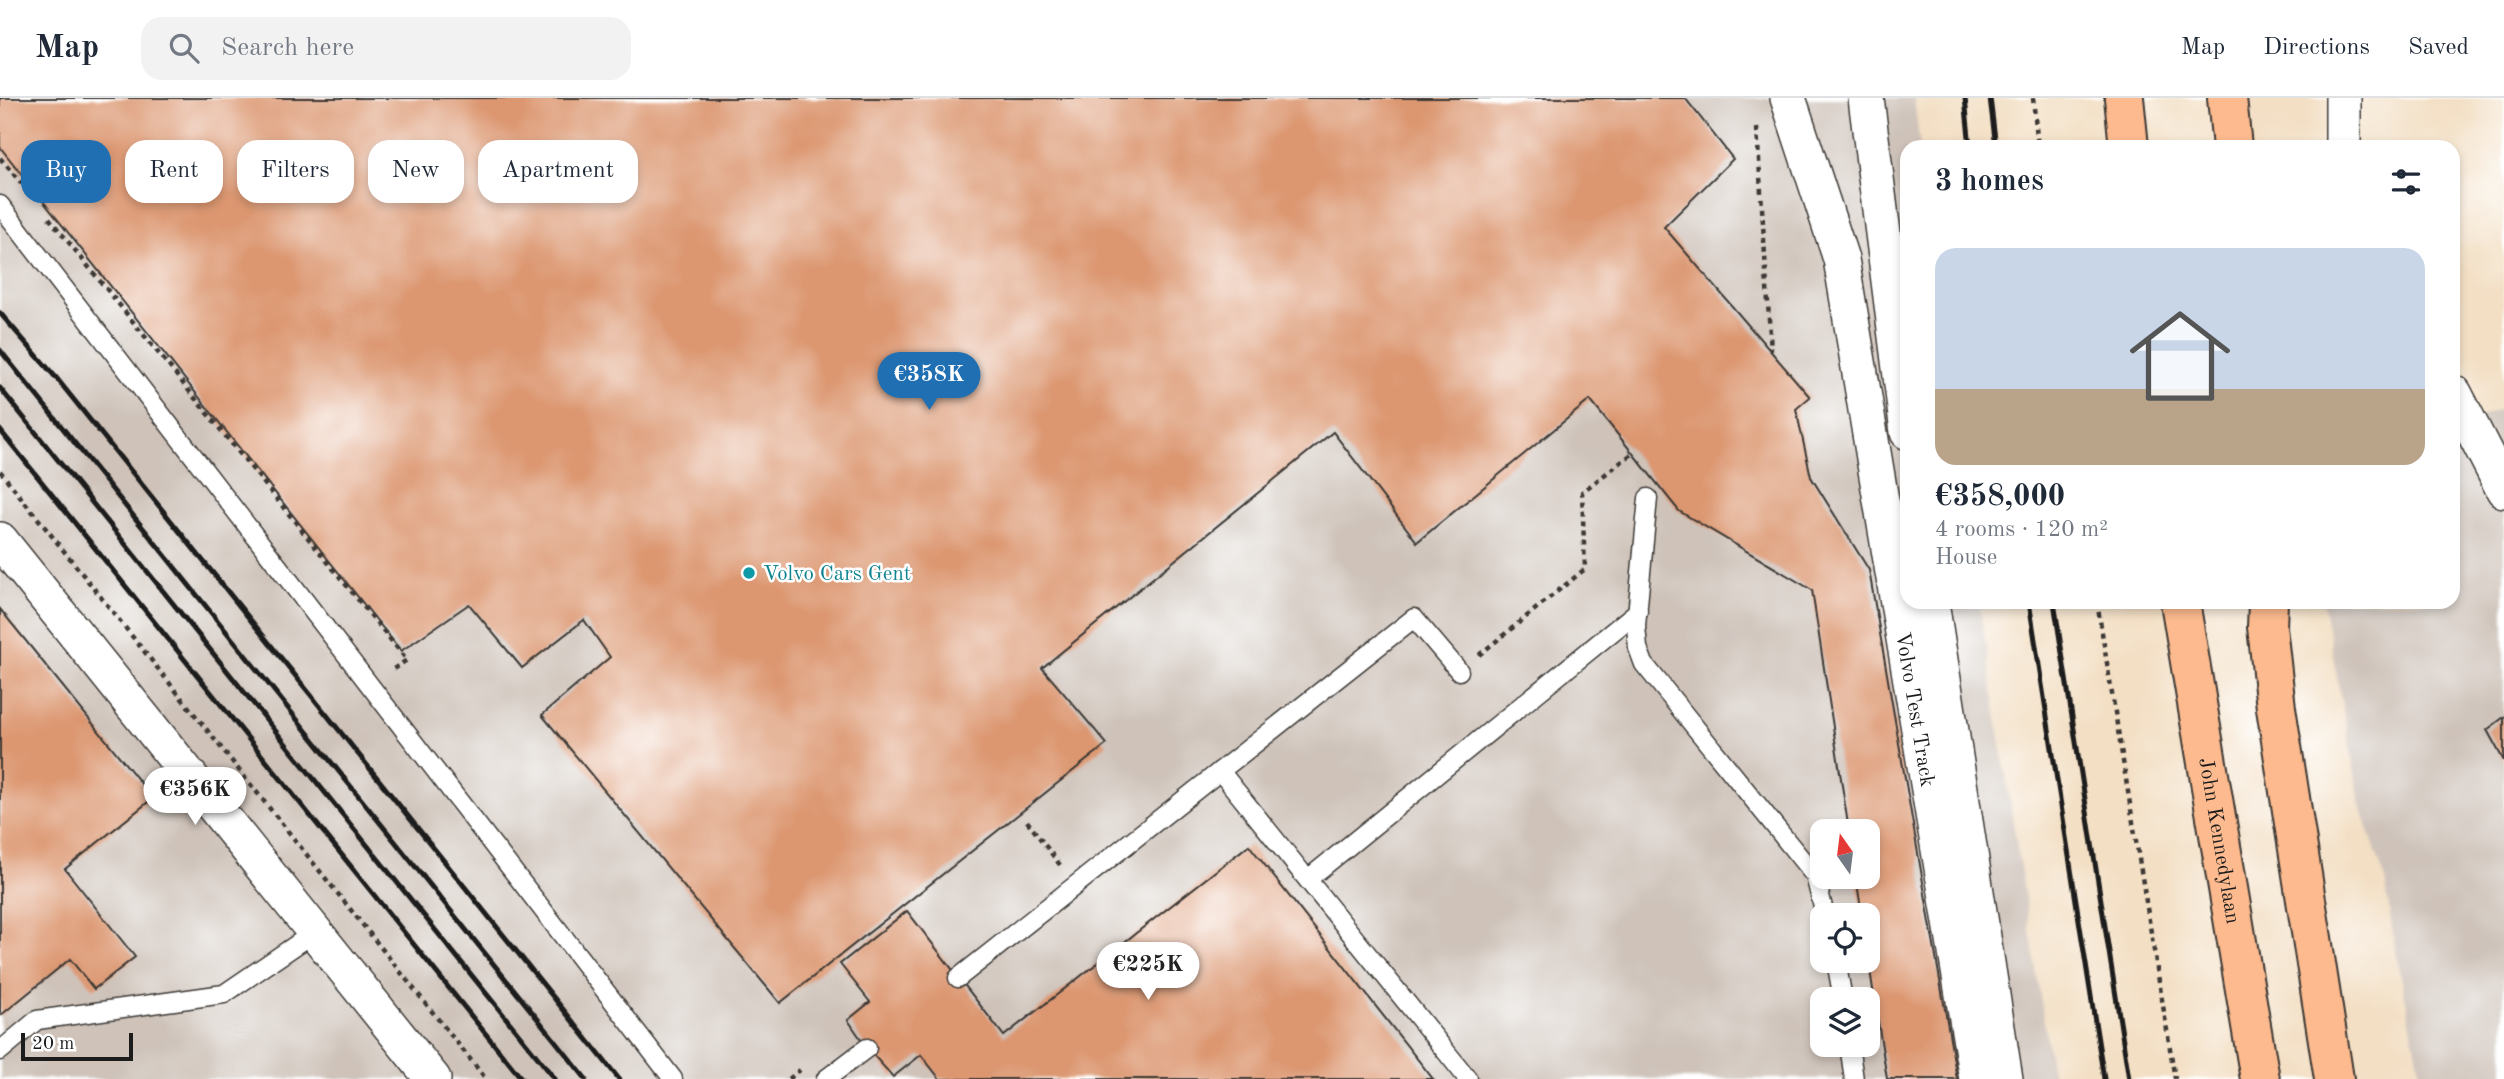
<!DOCTYPE html>
<meta charset="utf-8">
<style>
:root{--surface:#fff;--page:#f2f2f3;--text:#1f2937;--muted:#747a83;--line:#e0e1e3;--accent:#1f6fb2}
body{margin:0;font-family:"Old Standard TT",serif;background:var(--page);color:var(--text);height:100vh;display:flex;flex-direction:column;font-size:26px;white-space:nowrap}
*{box-sizing:border-box;margin:0}
p{font-size:23px;color:var(--muted)}
.icon{flex:none;width:38px;height:38px;fill:none;stroke:currentColor;stroke-width:2;stroke-linecap:round;stroke-linejoin:round}
.map{position:relative;flex:1;overflow:hidden}
.panel{position:absolute;left:1900px;top:42px;width:560px;height:469px;display:flex;flex-direction:column;background:var(--surface);border-radius:21px;box-shadow:0 4px 10px #0003}
.panel>*{flex:none}
.hud{position:absolute;left:21px;top:42px;width:665px;height:63px;display:flex;gap:14px}
.needle{width:46px;rotate:346deg}
.fabs{position:absolute;left:1810px;top:721px;display:grid;gap:14px}
.fabs a{display:grid;place-items:center;width:70px;height:70px;border-radius:14px;background:var(--surface);box-shadow:0 4px 10px #0003;font-size:35px}
.scale{position:absolute;left:21px;bottom:18px;width:112px;box-sizing:border-box;padding-left:7px;border:4px solid #1c1c1c;border-top:0;font-size:19px;line-height:24px;white-space:nowrap;color:#1c1c1c;-webkit-text-stroke:5px #fff;paint-order:stroke}
.price{position:absolute;translate:-50% -60px;padding:0 16px;border-radius:24px;background:#fff;color:#222;font-size:23px;line-height:46px;filter:drop-shadow(0 2px 4px #0008)}
.price::after{content:'';position:absolute;left:50%;top:42px;width:21px;height:16px;margin-left:-10px;background:inherit;clip-path:polygon(0 0,100% 0,50% 100%)}
.price.selected{background:var(--accent);color:#fff}
ul{padding:0;list-style:none}
li{display:grid;align-content:center;gap:14px;height:371px;padding:0 35px}
li span{display:grid;place-items:center;height:217px;border-radius:21px;color:#555}
li>.icon{margin-inline-start:auto}
span .icon{width:126px;height:126px;fill:#fffc;stroke-width:1}
li b{font-size:30px}
h2{display:flex;justify-content:space-between;align-items:center;height:84px;padding:0 35px;font-size:30px}
.pill{padding:0 24px;border-radius:21px;background:var(--surface);box-shadow:0 4px 10px #0003;font-size:24px;line-height:63px}
.pill.selected{background:var(--accent);color:#fff}
header{display:flex;align-items:center;gap:42px;box-sizing:border-box;height:98px;padding:0 35px;background:var(--surface);border-bottom:2px solid var(--line)}
header strong{font-size:33px}
nav{display:flex;gap:38px;margin-inline-start:auto;font-size:24px}
.search{width:490px;height:63px;background:var(--page);display:flex;align-items:center;gap:18px;box-sizing:border-box;padding:0 24px;border-radius:21px;color:var(--muted);font-size:26px}
.map>svg:first-child{display:block}
</style>
<header>
<strong>Map</strong>
<div class="search"><svg class="icon" aria-label="search" viewBox="0 0 24 24"><circle cx="10" cy="10" r="6"/><path d="M15 15l6 6"/></svg>Search here</div>
<nav><a>Map</a><a>Directions</a><a>Saved</a></nav>
</header>
<div class="map">
<svg width="2504" height="981" viewBox="0 0 2504 981">
<rect width="100%" height="100%" fill="#fff"/>
<filter id="ink" filterUnits="userSpaceOnUse"><feTurbulence type="fractalNoise" baseFrequency=".0143" numOctaves="2"/><feDisplacementMap in="SourceGraphic" scale="14" xChannelSelector="R" yChannelSelector="G"/><feConvolveMatrix kernelMatrix="1 2 1 2 8 2 1 2 1" color-interpolation-filters="sRGB"/></filter>
<filter id="wash" filterUnits="userSpaceOnUse"><feTurbulence type="fractalNoise" baseFrequency=".00686" numOctaves="4" result="noise"/><feDisplacementMap in="SourceGraphic" scale="28" xChannelSelector="R" yChannelSelector="G"/><feGaussianBlur stdDeviation="1.57" result="paint"/><feColorMatrix in="noise" values="0 0 0 0 0 0 0 0 0 0 0 0 0 0 0 0 0 1.4 0 .05"/><feComposite in="paint" operator="in"/></filter>
<g filter="url(#wash)">
<rect width="100%" height="100%" fill="#f3dfc4"/>
<g fill="#cec2b9" fill-rule="evenodd">
<path d="M 0,0 L 1914,0 L 1920,49 L 1908,49 L 1908,504 L 1979,504 L 2053,981 L 0,981 ZM 1822,733 L 1867,733 L 1867,779 L 1822,779 ZM 1822,817 L 1867,817 L 1867,863 L 1822,863 ZM 1822,901 L 1867,901 L 1867,947 L 1822,947 Z"/>
<path d="M 2504,309 L 2504,981 L 2422,981 L 2394,844 L 2385,781 L 2361,709 L 2323,504 L 2454,504 L 2454,330 Z"/>
</g>
<g id="blocks">
<g fill="#dc9771">
<path d="M 0,0 L 1685,0 L 1733,61 L 1664,129 L 1810,299 L 1796,311 L 1811,379 L 1869,472 L 1957,981 L 1887,981 L 1867,853 L 1867,817 L 1862,817 L 1856,779 L 1867,779 L 1867,733 L 1849,733 L 1812,492 L 1679,413 L 1590,302 L 1417,444 L 1333,334 L 1042,570 L 1107,646 L 780,905 L 542,617 L 610,559 L 584,522 L 522,570 L 469,506 L 401,553 L 0,49 Z"/>
<path d="M 0,511 L 153,700 L 65,771 L 135,859 L 94,891 L 70,861 L 0,918 Z"/>
<path d="M 2504,619 L 2504,663 L 2487,632 Z"/>
<path d="M 1249,747 L 1433,981 L 940,981 L 921,957 L 893,979 L 867,950 L 848,922 L 870,904 L 840,866 L 907,813 L 1004,938 Z"/>
</g>
</g>
</g>
<g filter="url(#ink)">
<use href="#blocks" fill-opacity="0" stroke="#3c3935" stroke-width="2"/>
<g fill="none" stroke-linecap="round" stroke-linejoin="round">
<defs>
<g id="service">
<path d="M 0,107 L 673,981"/>
<path d="M 1648,400 L 1636,528 L 1638,550 L 1644,566 L 1815,778 L 1825,817"/>
<path d="M 1220,673 L 1468,981"/>
<path d="M 1308,781 L 1638,513"/>
<path d="M 1836,863 L 1843,901"/>
<path d="M 958,880 L 1414,520 L 1459,573"/>
<path d="M 1849,947 L 1854,981"/>
<path d="M 0,953 L 37,922 L 224,896 L 315,834"/>
<path d="M 826,981 L 867,950"/>
</g>
<g id="minor">
<path id="s1" d="M 1788,0 L 1841,161 L 1977,981"/>
<path d="M 1866,0 L 1908,334"/>
<path d="M 2343,0 L 2343,49"/>
<path d="M 2454,295 L 2504,392"/>
<path d="M 0,442 L 433,981"/>
<path d="M 1931,504 L 2005,981"/>
</g>
<g id="trunk">
<path d="M 2124,0 L 2129,49"/>
<path d="M 2227,0 L 2232,49"/>
<path id="s2" d="M 2180,504 L 2260,981"/>
<path d="M 2268,504 L 2267,529 L 2276,610 L 2334,981"/>
</g>
</defs>
<use href="#service" stroke="#3c3935" stroke-width="21"/>
<use href="#minor" stroke="#3c3935" stroke-width="38"/>
<use href="#trunk" stroke="#3c3935" stroke-width="42"/>
<g stroke="#3c3935" stroke-width="4.5" stroke-dasharray="5 5" stroke-linecap="butt">
<path d="M 2033,0 L 2038,49"/>
<path d="M 1757,30 L 1771,253"/>
<path d="M 0,60 L 22,86"/>
<path d="M 49,120 L 407,562 L 392,572"/>
<path d="M 0,373 L 486,981"/>
<path d="M 2097,504 L 2175,981"/>
<path d="M 1479,557 L 1585,471 L 1582,394 L 1633,355"/>
<path d="M 1027,723 L 1060,767"/>
<path d="M 789,981 L 800,972"/>
</g>
<use href="#service" stroke="#fff" stroke-width="18"/>
<use href="#minor" stroke="#fff" stroke-width="35"/>
<use href="#trunk" stroke="#fcba8e" stroke-width="38"/>
<g stroke="#1c1c1c" stroke-width="5">
<path d="M 1965,0 L 1970,49"/>
<path d="M 1990,0 L 1996,49"/>
<path d="M 0,215 L 58,282 L 619,981"/>
<path d="M 0,252 L 586,981"/>
<path d="M 0,290 L 555,981"/>
<path d="M 0,332 L 522,981"/>
<path d="M 2029,504 L 2104,981"/>
<path d="M 2054,504 L 2129,981"/>
</g>
</g>
</g>
<circle fill="#0f9aa8" stroke="#fff" stroke-width="2.5" cx="749" cy="475" r="7"/>
<g text-anchor="middle" stroke-width="5" stroke-linejoin="round" paint-order="stroke">
<g font-size="21" fill="#0d838f" stroke="#fff" text-anchor="start">
<text x="763" y="482">Volvo Cars Gent</text>
</g>
<g font-size="21" fill="#1c1c1c" stroke="#fff">
<text dy="7" stroke="none"><textPath href="#s1" startOffset="626">Volvo Test Track</textPath></text>
<text dy="7" stroke="none"><textPath href="#s2" startOffset="242">John Kennedylaan</textPath></text>
</g>
</g>
</svg>
<div class="fabs">
<a><svg class="needle" viewBox="-14 -14 28 28"><path d="M0-13l5 13h-10z" fill="#e53935"/><path d="M0 13l5-13h-10z" fill="#747a83"/></svg></a>
<a><svg class="icon" aria-label="locate" viewBox="0 0 24 24"><circle cx="12" cy="12" r="6"/><path d="M12 2v4M12 18v4M2 12h4M18 12h4"/></svg></a>
<a><svg class="icon" aria-label="layers" viewBox="0 0 24 24"><path d="M12 4l9 5-9 5-9-5zM3 14l9 5 9-5"/></svg></a>
</div>
<div class="scale">20 m</div>
<b class="price selected" style="left:929px;top:314px">€358K</b>
<b class="price" style="left:195px;top:729px">€356K</b>
<b class="price" style="left:1148px;top:904px">€225K</b>
<div class="hud">
<a class="pill selected">Buy</a>
<a class="pill">Rent</a>
<a class="pill">Filters</a>
<a class="pill">New</a>
<a class="pill">Apartment</a>
</div>
<section class="panel">
<h2>3 homes<svg class="icon" aria-label="filters" viewBox="0 0 24 24"><path d="M4 7h16M4 17h16"/><circle cx="9" cy="7" r="2"/><circle cx="15" cy="17" r="2"/></svg></h2>
<ul>
<li><span style="background:linear-gradient(#c9d6e8 65%,#b9a48a 0)"><svg class="icon" aria-label="home" viewBox="0 0 24 24"><path d="M3 11l9-7 9 7M6 9v11h12V9"/></svg></span><div><b>€358,000</b><p>4 rooms · 120 m²</p><p>House</p></div></li>
</ul>
</section>
</div>
